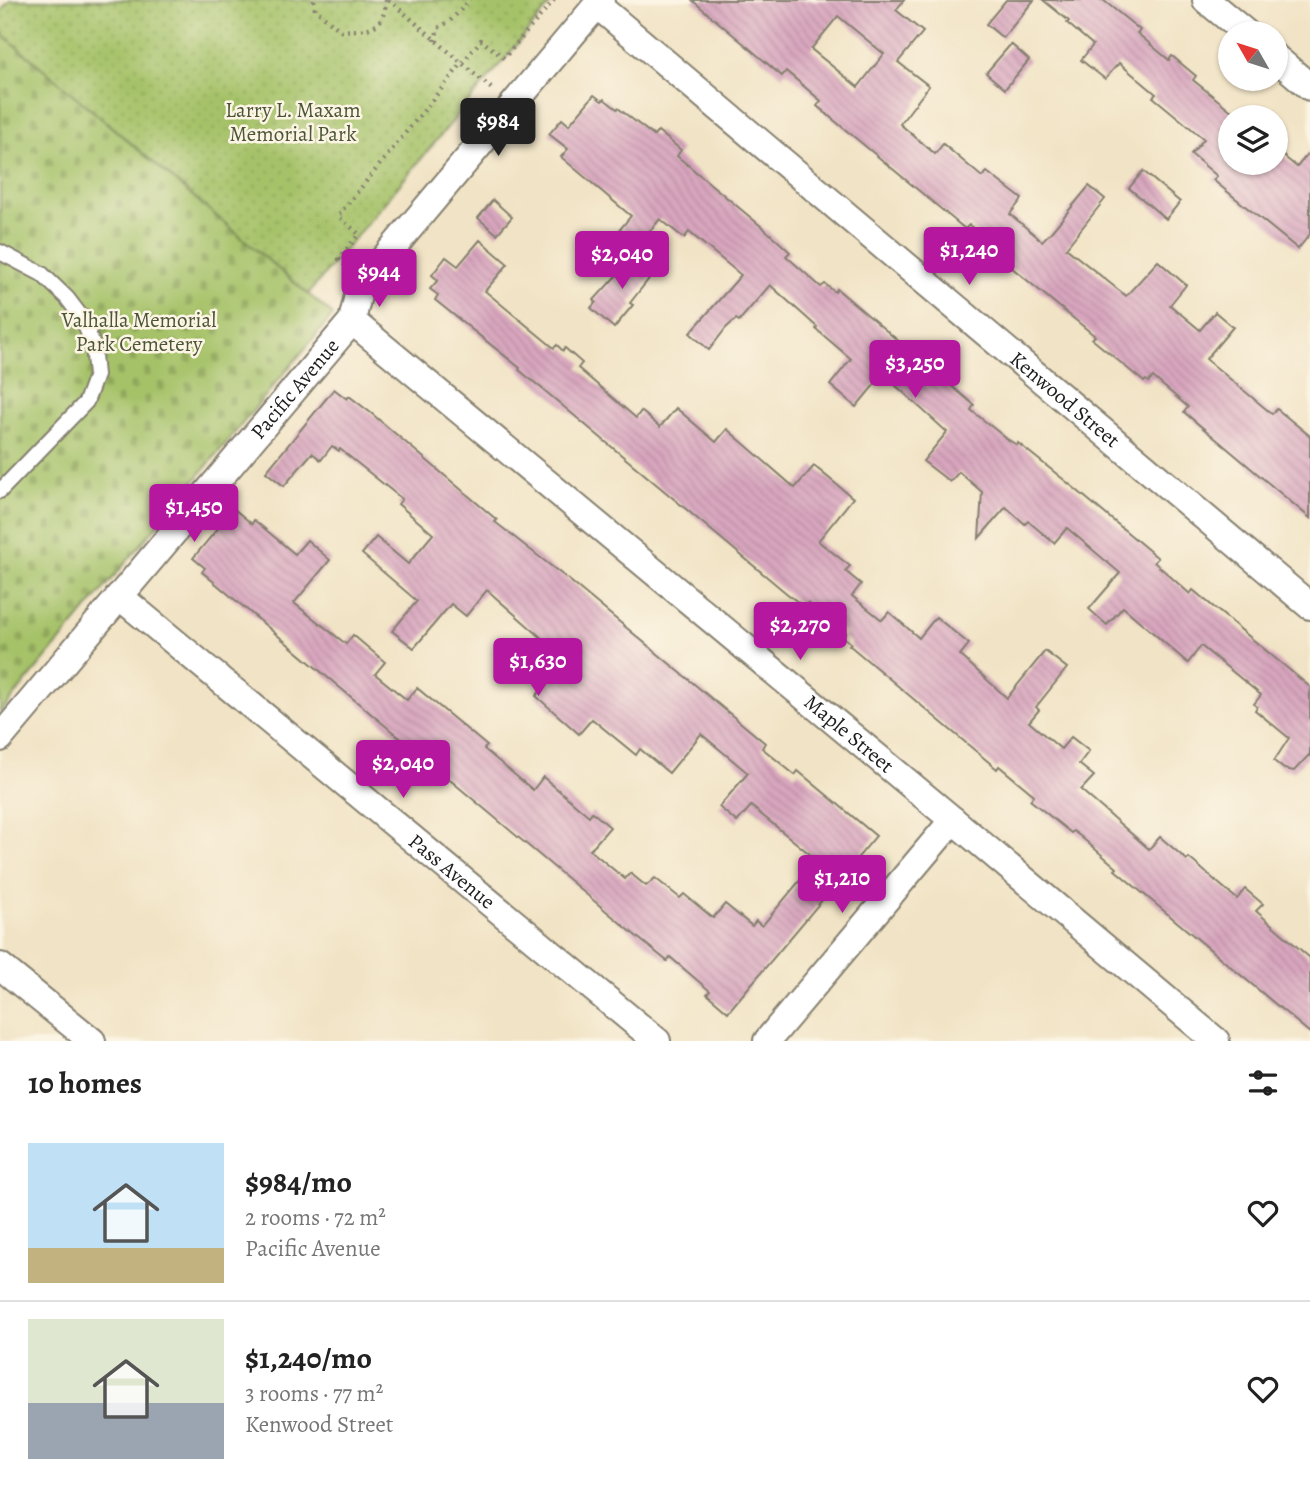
<!DOCTYPE html>
<meta charset="utf-8">
<style>
:root{--surface:#fff;--page:#f2f2f2;--text:#222;--muted:#767676;--line:#e0e0e0;--accent:#b5179e}
body{margin:0;font-family:Alegreya,serif;background:var(--page);color:var(--text);height:100vh;display:flex;flex-direction:column;font-size:26px;white-space:nowrap}
*{box-sizing:border-box;margin:0}
p{font-size:23px;color:var(--muted)}
.icon{flex:none;width:38px;height:38px;fill:none;stroke:currentColor;stroke-width:2;stroke-linecap:round;stroke-linejoin:round}
.map{position:relative;height:1041px;overflow:hidden}
.sheet{display:flex;flex-direction:column;background:var(--surface);flex:1}
.sheet>*{flex:none}
.needle{width:46px;rotate:309deg}
.tools{position:absolute;left:1218px;top:21px;display:grid;gap:14px}
.tools a{display:grid;place-items:center;width:70px;height:70px;border-radius:50%;background:var(--surface);box-shadow:0 2px 5px #0004;font-size:35px}
.price{position:absolute;translate:-50% -60px;padding:0 16px;border-radius:7px;background:var(--accent);color:#fff;font-size:23px;line-height:46px;filter:drop-shadow(0 2px 4px #0008)}
.price::after{content:'';position:absolute;left:50%;top:42px;width:21px;height:16px;margin-left:-10px;background:inherit;clip-path:polygon(0 0,100% 0,50% 100%)}
.price.selected{background:#222;color:#fff}
ul{padding:0;list-style:none}
li{display:flex;align-items:center;gap:21px;height:175px;padding:0 28px}
li+li{border-top:2px solid var(--line)}
li span{display:grid;place-items:center;flex:none;width:196px;height:140px;border-radius:0px;color:#555}
li>.icon{margin-inline-start:auto}
span .icon{width:84px;height:84px;fill:#fffc;stroke-width:1}
li b{font-size:30px}
h2{display:flex;justify-content:space-between;align-items:center;height:84px;padding:0 28px;font-size:30px}
.map>svg:first-child{display:block}
</style>
<div class="map">
<svg width="1310" height="1041" viewBox="0 0 1310 1041">
<defs>
<pattern id="cemetery-stones" width="16" height="16" patternUnits="userSpaceOnUse" patternTransform="scale(1.75)"><rect width="16" height="16" fill="#a6c269"/><path d="M2 7V4a2 2 0 0 1 4 0v3zM10 15v-3a2 2 0 0 1 4 0v3z" fill="#8ea65a"/></pattern>
<pattern id="park-dots" width="8" height="8" patternUnits="userSpaceOnUse" patternTransform="scale(1.75)"><rect width="8" height="8" fill="#a6c269"/><path d="M2 2h.1M6 6h.1" fill="none" stroke="#8ea65a" stroke-width="1.8" stroke-linecap="round"/></pattern>
<pattern id="building-back-hatch" width="6" height="6" patternUnits="userSpaceOnUse" patternTransform="scale(1.75)"><rect width="6" height="6" fill="#d8a6be"/><path d="M-1 5l2 2M0 0l6 6M5-1l2 2" fill="none" stroke="#b98ea3"/></pattern>
</defs>
<rect width="100%" height="100%" fill="#fcf5e5"/>
<filter id="ink" filterUnits="userSpaceOnUse"><feTurbulence type="fractalNoise" baseFrequency=".0143" numOctaves="2"/><feDisplacementMap in="SourceGraphic" scale="14" xChannelSelector="R" yChannelSelector="G"/><feConvolveMatrix kernelMatrix="1 2 1 2 8 2 1 2 1" color-interpolation-filters="sRGB"/></filter>
<filter id="wash" filterUnits="userSpaceOnUse"><feTurbulence type="fractalNoise" baseFrequency=".00686" numOctaves="4" result="noise"/><feDisplacementMap in="SourceGraphic" scale="28" xChannelSelector="R" yChannelSelector="G"/><feGaussianBlur stdDeviation="1.57" result="paint"/><feColorMatrix in="noise" values="0 0 0 0 0 0 0 0 0 0 0 0 0 0 0 0 0 1.4 0 .05"/><feComposite in="paint" operator="in"/></filter>
<g filter="url(#wash)">
<rect width="100%" height="100%" fill="#f1e3c5"/>
<path fill="url(#cemetery-stones)" stroke="#616f42" stroke-width="2" d="M 0,32 L 333,315 L 0,713 Z"/>
<path fill="url(#park-dots)" stroke="#616f42" stroke-width="2" d="M 10,0 L 554,0 L 308,294 L 0,32 L 0,12 Z"/>
<g id="blocks">
<g fill="url(#building-back-hatch)" fill-rule="evenodd">
<path d="M 692,0 L 904,0 L 896,10 L 923,32 L 898,62 L 929,86 L 900,124 L 935,154 L 943,144 L 982,177 L 987,172 L 1022,199 L 1010,214 L 1042,241 L 1052,231 L 1089,186 L 1105,199 L 1066,248 L 1126,296 L 1158,261 L 1186,285 L 1170,305 L 1200,330 L 1215,312 L 1233,327 L 1206,359 L 1272,414 L 1277,409 L 1310,436 L 1310,518 L 1184,412 L 1188,407 L 1153,377 L 1149,382 L 1146,380 L 1144,382 L 1092,339 L 1095,336 L 1011,267 L 1013,264 L 1003,256 L 1005,254 L 969,225 L 965,229 L 817,106 L 821,101 L 786,71 L 782,76 ZM 838,16 L 884,54 L 858,87 L 811,49 Z"/>
<path d="M 1006,0 L 1034,0 L 1003,38 L 986,24 Z"/>
<path d="M 1043,0 L 1103,0 L 1140,30 L 1137,33 L 1169,60 L 1172,56 L 1196,76 L 1193,80 L 1239,117 L 1230,117 L 1230,163 L 1276,163 L 1276,150 L 1297,167 L 1310,151 L 1310,234 L 1298,249 L 1213,180 L 1217,176 L 1191,154 L 1204,139 L 1153,97 L 1156,94 L 1119,63 L 1105,79 L 1081,60 L 1093,45 L 1067,23 L 1069,21 Z"/>
<path d="M 1011,44 L 1029,60 L 1005,89 L 986,73 Z"/>
<path d="M 594,95 L 602,101 L 604,99 L 617,109 L 618,108 L 654,136 L 658,131 L 681,150 L 677,156 L 768,232 L 790,252 L 786,256 L 821,287 L 825,284 L 835,292 L 837,289 L 974,405 L 971,410 L 1007,439 L 1017,445 L 1018,443 L 1073,487 L 1158,558 L 1154,562 L 1190,594 L 1193,590 L 1310,687 L 1310,756 L 1309,755 L 1294,771 L 1284,769 L 1274,761 L 1289,738 L 1255,710 L 1257,707 L 1254,704 L 1261,695 L 1201,646 L 1188,663 L 1123,607 L 1107,625 L 1089,609 L 1120,573 L 1067,528 L 1054,543 L 1028,521 L 1025,524 L 1006,507 L 979,538 L 982,492 L 959,472 L 950,482 L 923,461 L 947,432 L 883,374 L 856,407 L 830,385 L 851,359 L 816,329 L 817,327 L 770,285 L 739,321 L 736,319 L 726,328 L 709,350 L 690,333 L 741,275 L 689,232 L 684,238 L 660,219 L 621,266 L 602,251 L 631,216 L 561,157 L 568,149 L 549,134 L 562,119 L 569,125 Z"/>
<path d="M 1143,171 L 1180,202 L 1166,219 L 1129,188 Z"/>
<path d="M 493,200 L 512,217 L 497,234 L 478,218 Z"/>
<path d="M 480,240 L 508,264 L 485,291 L 554,348 L 557,345 L 563,351 L 565,348 L 582,363 L 578,368 L 636,418 L 641,411 L 660,427 L 676,408 L 716,442 L 727,429 L 795,488 L 814,466 L 853,498 L 818,541 L 850,566 L 845,571 L 861,584 L 852,596 L 882,620 L 889,612 L 919,638 L 936,617 L 969,644 L 960,655 L 1007,698 L 1045,651 L 1067,668 L 1036,707 L 1039,710 L 1029,722 L 1061,749 L 1071,737 L 1089,751 L 1079,764 L 1094,776 L 1081,790 L 1149,849 L 1160,837 L 1187,860 L 1189,858 L 1237,899 L 1245,889 L 1263,904 L 1256,911 L 1310,958 L 1310,1033 L 1115,870 L 1117,868 L 1080,836 L 1073,831 L 1071,833 L 1030,800 L 1034,795 L 999,766 L 997,769 L 978,753 L 849,645 L 851,643 L 843,637 L 846,633 L 808,603 L 804,607 L 785,592 L 545,391 L 519,370 L 520,368 L 435,300 L 438,295 L 430,289 L 438,280 L 432,275 L 446,257 L 458,266 Z"/>
<path d="M 635,255 L 655,271 L 630,303 L 633,305 L 614,328 L 591,308 L 596,302 L 594,300 Z"/>
<path d="M 334,389 L 347,399 L 349,396 L 371,413 L 497,520 L 495,522 L 569,580 L 765,743 L 762,748 L 795,775 L 798,771 L 876,836 L 728,1012 L 707,994 L 710,991 L 670,957 L 667,961 L 636,936 L 202,572 L 205,568 L 193,558 L 234,509 L 252,524 L 254,520 L 295,554 L 307,540 L 330,560 L 294,603 L 346,644 L 353,635 L 385,662 L 375,674 L 407,700 L 417,688 L 487,746 L 484,749 L 533,790 L 543,777 L 589,816 L 592,812 L 610,827 L 590,850 L 625,879 L 630,873 L 646,886 L 655,878 L 680,898 L 684,894 L 713,918 L 725,904 L 752,926 L 756,921 L 762,926 L 817,860 L 751,806 L 737,822 L 719,807 L 748,773 L 701,734 L 669,773 L 640,749 L 636,755 L 592,719 L 579,734 L 536,696 L 567,660 L 487,590 L 466,616 L 451,604 L 414,648 L 392,631 L 417,601 L 362,554 L 376,537 L 408,564 L 433,534 L 398,504 L 402,499 L 340,449 L 339,451 L 332,446 L 321,460 L 312,453 L 284,486 L 266,472 Z"/>
</g>
</g>
</g>
<g filter="url(#ink)">
<use href="#blocks" fill-opacity="0" stroke="#868070" stroke-width="2"/>
<g fill="none" stroke-linecap="round" stroke-linejoin="round">
<defs>
<path id="lane" d="M 0,252 L 42,274 L 67,298 L 83,319 L 93,346 L 96,375 L 86,402 L 0,491"/>
<g id="street">
<path d="M 1206,0 L 1246,33"/>
<path id="s1" d="M 597,5 L 1310,606"/>
<path d="M 1276,58 L 1310,87"/>
<path id="s2" d="M 352,321 L 953,820 L 1216,1041"/>
<path id="s3" d="M 119,596 L 657,1041"/>
<path id="s4" d="M 0,738 L 352,321 L 360,287 L 601,0"/>
<path d="M 0,966 L 92,1041"/>
<path d="M 767,1041 L 953,820"/>
</g>
</defs>
<use href="#lane" stroke="#868070" stroke-width="18"/>
<use href="#street" stroke="#868070" stroke-width="30"/>
<g stroke="#868070" stroke-width="4.5" stroke-dasharray="2 5" stroke-linecap="butt">
<path d="M 314,0 L 315,9 L 341,31 C 368,29 384,32 386,0"/>
<path d="M 389,0 L 492,89"/>
<path d="M 435,41 L 438,28 L 449,22 L 470,0"/>
<path d="M 345,265 L 339,259 L 359,234 L 338,216 L 481,40 L 504,58 L 554,0"/>
</g>
<use href="#lane" stroke="#fff" stroke-width="14"/>
<use href="#street" stroke="#fff" stroke-width="26"/>
</g>
</g>
<g text-anchor="middle" stroke-width="5" stroke-linejoin="round" paint-order="stroke">
<g font-size="21" fill="#4c5637" stroke="#fcf5e5">
<text x="293" y="117">Larry L. Maxam<tspan x="293" dy="24">Memorial Park</tspan></text>
<text x="139" y="327">Valhalla Memorial<tspan x="139" dy="24">Park Cemetery</tspan></text>
</g>
<g font-size="21" fill="#1c1c1c" stroke="#fcf5e5">
<text dy="7" stroke="none"><textPath href="#s4" startOffset="457">Pacific Avenue</textPath></text>
<text dy="7" stroke="none"><textPath href="#s1" startOffset="612">Kenwood Street</textPath></text>
<text dy="7" stroke="none"><textPath href="#s2" startOffset="646">Maple Street</textPath></text>
<text dy="7" stroke="none"><textPath href="#s3" startOffset="432">Pass Avenue</textPath></text>
</g>
</g>
</svg>
<div class="tools">
<a><svg class="needle" viewBox="-14 -14 28 28"><path d="M0-13l5 13h-10z" fill="#e53935"/><path d="M0 13l5-13h-10z" fill="#767676"/></svg></a>
<a><svg class="icon" aria-label="layers" viewBox="0 0 24 24"><path d="M12 4l9 5-9 5-9-5zM3 14l9 5 9-5"/></svg></a>
</div>
<b class="price selected" style="left:498px;top:158px">$984</b>
<b class="price" style="left:969px;top:287px">$1,240</b>
<b class="price" style="left:622px;top:291px">$2,040</b>
<b class="price" style="left:379px;top:309px">$944</b>
<b class="price" style="left:915px;top:400px">$3,250</b>
<b class="price" style="left:194px;top:544px">$1,450</b>
<b class="price" style="left:800px;top:662px">$2,270</b>
<b class="price" style="left:538px;top:698px">$1,630</b>
<b class="price" style="left:403px;top:800px">$2,040</b>
<b class="price" style="left:842px;top:915px">$1,210</b>
</div>
<section class="sheet">
<h2>10 homes<svg class="icon" aria-label="filters" viewBox="0 0 24 24"><path d="M4 7h16M4 17h16"/><circle cx="9" cy="7" r="2"/><circle cx="15" cy="17" r="2"/></svg></h2>
<ul>
<li><span style="background:linear-gradient(#bfe0f5 75%,#c2b280 0)"><svg class="icon" aria-label="home" viewBox="0 0 24 24"><path d="M3 11l9-7 9 7M6 9v11h12V9"/></svg></span><div><b>$984/mo</b><p>2 rooms · 72 m²</p><p>Pacific Avenue</p></div><svg class="icon" aria-label="heart" viewBox="0 0 24 24"><path d="M12 20l-8-8c-3-5 5-10 8-4 3-6 11-1 8 4z"/></svg></li>
<li><span style="background:linear-gradient(#dfe7d0 60%,#9aa5b1 0)"><svg class="icon" aria-label="home" viewBox="0 0 24 24"><path d="M3 11l9-7 9 7M6 9v11h12V9"/></svg></span><div><b>$1,240/mo</b><p>3 rooms · 77 m²</p><p>Kenwood Street</p></div><svg class="icon" aria-label="heart" viewBox="0 0 24 24"><path d="M12 20l-8-8c-3-5 5-10 8-4 3-6 11-1 8 4z"/></svg></li>
</ul>
</section>
